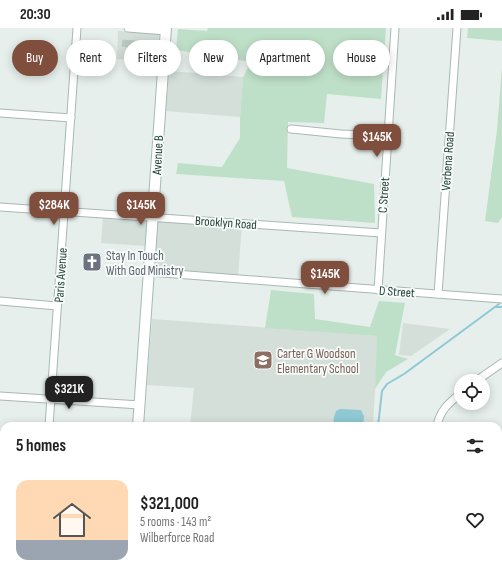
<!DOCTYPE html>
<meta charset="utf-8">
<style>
:root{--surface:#fff;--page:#f2f2f2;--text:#222;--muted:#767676;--line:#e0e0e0;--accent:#804e3d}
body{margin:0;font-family:"Sofia Sans Condensed",sans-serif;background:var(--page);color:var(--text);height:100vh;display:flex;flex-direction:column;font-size:15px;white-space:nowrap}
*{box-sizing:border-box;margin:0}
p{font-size:13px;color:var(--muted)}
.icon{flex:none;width:22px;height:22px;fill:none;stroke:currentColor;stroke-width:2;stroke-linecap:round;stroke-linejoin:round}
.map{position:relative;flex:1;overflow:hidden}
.side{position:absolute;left:0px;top:394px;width:502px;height:156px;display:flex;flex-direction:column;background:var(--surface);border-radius:12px 12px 0 0;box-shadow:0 2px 10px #0003}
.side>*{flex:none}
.guide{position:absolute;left:12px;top:12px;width:478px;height:36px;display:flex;gap:8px}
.controls{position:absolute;left:454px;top:346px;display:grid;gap:8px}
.controls a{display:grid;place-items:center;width:36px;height:36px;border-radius:50%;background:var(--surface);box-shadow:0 2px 10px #0003;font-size:20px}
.price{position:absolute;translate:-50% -34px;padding:0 9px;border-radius:8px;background:var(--accent);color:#fff;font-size:13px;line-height:26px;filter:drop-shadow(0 1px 2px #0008)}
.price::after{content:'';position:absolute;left:50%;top:24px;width:12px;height:9px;margin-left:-6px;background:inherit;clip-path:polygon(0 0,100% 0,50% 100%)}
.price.on{background:#222;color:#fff}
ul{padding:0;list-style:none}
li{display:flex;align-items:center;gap:12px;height:100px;padding:0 16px}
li+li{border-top:1px solid var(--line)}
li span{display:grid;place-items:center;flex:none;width:112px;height:80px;border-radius:12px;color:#555}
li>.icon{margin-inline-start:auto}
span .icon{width:48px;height:48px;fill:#fffc;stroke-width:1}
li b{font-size:17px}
h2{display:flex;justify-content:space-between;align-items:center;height:48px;padding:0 16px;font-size:17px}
.pill{padding:0 14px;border-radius:18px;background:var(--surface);box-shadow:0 2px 10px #0003;font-size:14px;line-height:36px}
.pill.on{background:var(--accent);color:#fff}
.status{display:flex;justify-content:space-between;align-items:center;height:28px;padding:0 20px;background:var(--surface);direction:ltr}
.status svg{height:11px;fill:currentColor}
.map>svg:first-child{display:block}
</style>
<div class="status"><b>20:30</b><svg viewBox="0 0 49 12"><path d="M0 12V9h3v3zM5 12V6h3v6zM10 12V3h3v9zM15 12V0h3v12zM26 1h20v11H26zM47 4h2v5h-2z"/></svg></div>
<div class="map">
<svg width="502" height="550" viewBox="0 0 502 550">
<rect width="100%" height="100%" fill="#e6efeb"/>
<g fill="#d4dfda">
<path d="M 118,3 L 159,6 L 158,34 L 117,31 Z"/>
<path d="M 169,43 L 243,49 L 240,89 L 166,83 Z"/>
<path d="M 103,190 L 147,194 L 146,218 L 101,215 Z"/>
<path d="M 158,191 L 242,197 L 238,249 L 155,242 Z"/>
<path d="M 152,291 L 378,308 L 373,398 L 190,398 L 194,360 L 147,357 Z"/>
<path d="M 403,295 L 450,301 L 411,328 L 399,327 Z"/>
<path d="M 76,546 L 123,546 L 123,550 L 75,550 Z"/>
</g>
<g fill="#bfe0c8">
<path d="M 208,0 L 386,0 L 381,71 L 327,66 L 324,95 L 288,94 L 287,140 L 374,156 L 375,195 L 292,189 L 284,153 L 176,146 L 178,135 L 222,139 L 240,110 L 240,89 L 243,49 L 251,34 L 176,22 L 178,1 L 207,3 Z"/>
<path d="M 468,0 L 502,0 L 502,13 L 467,10 Z"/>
<path d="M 502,39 L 502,189 L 498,195 L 485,193 L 497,102 Z"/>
<path d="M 271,262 L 314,266 L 315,291 L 370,299 L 379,273 L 405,275 L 395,327 L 408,331 L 386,344 L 375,361 L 377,308 L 265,300 Z"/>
</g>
<path fill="#8ec9d4" d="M 340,381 L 361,382 L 364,388 L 363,398 L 333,398 L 334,389 L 336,383 Z"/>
<path fill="#0003" d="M 123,13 L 145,15 L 151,19 L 150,31 L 137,30 L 131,27 L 132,21 L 123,18 Z"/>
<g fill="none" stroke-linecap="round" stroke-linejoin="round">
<g stroke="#8ec9d4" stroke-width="2">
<path d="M 496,279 L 502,279"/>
<path d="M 378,398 L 382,363 L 387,356 L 404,346 L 499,276"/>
<path d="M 369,550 L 369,546"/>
</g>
</g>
<path fill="#bbcac4" stroke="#b8c9c2" d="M 123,12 L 145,14 L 144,28 L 130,27 L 131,19 L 122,18 Z"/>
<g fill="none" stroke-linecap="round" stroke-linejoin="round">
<defs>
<g id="minor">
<path d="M 128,0 L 166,3"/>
<path d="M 0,85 L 71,90"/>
<path d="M 291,101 L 341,106 L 388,108"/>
<path d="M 0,179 L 381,205"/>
<path d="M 149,244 L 502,271"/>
<path d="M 378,262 L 395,0"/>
<path d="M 438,266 L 457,0"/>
<path d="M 0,273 L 57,278"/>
<path d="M 476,353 L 502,335"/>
<path d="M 0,368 L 140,377"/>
<path d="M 49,398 L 77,0"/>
<path d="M 437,398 C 440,382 449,375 461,365"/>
<path d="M 0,547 L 6,550"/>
<path d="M 128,549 L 150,550"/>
<path d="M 38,550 L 38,546"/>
<path d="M 357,550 L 357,546"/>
<path d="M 426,550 L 426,546"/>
</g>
<g id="secondary">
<path d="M 138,398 L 166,0"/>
<path d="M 128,550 L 129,546"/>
</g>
</defs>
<use href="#minor" stroke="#a8b8b2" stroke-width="9"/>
<use href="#secondary" stroke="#a4bbb3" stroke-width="12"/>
<use href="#minor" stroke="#fff" stroke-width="7"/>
<use href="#secondary" stroke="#fff" stroke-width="10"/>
</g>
<defs>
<symbol id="church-square" viewBox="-11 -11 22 22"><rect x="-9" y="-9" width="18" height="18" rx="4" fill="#6b7280" stroke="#f7fbf9"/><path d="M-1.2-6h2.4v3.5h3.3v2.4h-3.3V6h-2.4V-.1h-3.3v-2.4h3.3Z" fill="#fff"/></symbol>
<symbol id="school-square" viewBox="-11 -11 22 22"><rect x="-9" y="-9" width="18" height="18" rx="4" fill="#8d6e63" stroke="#f7fbf9"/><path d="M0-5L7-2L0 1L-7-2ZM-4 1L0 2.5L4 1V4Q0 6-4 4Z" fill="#fff"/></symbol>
</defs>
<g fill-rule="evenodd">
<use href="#church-square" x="81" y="223" width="22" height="22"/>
<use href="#school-square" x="252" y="321" width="22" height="22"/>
</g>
<g text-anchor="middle" stroke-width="3.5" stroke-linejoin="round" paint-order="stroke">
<g font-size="13" fill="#24423a" stroke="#f7fbf9">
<text transform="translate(157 127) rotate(-87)" y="5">Avenue B</text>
<text transform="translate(447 133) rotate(-86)" y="5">Verbena Road</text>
<text transform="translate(383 167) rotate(-86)" y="5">C Street</text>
<text transform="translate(226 194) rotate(4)" y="5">Brooklyn Road</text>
<text transform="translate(60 247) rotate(-86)" y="5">Paris Avenue</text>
<text transform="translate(397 263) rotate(4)" y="5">D Street</text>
</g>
<g font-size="13" fill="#5b616d" stroke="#f7fbf9" text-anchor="start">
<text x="106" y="232">Stay In Touch<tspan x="106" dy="15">With God Ministry</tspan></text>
</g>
<g font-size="13" fill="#785e54" stroke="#f7fbf9" text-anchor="start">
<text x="277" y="330">Carter G Woodson<tspan x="277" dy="15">Elementary School</tspan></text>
</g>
</g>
</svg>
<div class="controls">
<a><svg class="icon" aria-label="locate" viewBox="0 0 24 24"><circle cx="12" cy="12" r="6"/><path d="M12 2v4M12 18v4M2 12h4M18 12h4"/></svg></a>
</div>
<b class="price" style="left:377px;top:130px">$145K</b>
<b class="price" style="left:54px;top:198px">$284K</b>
<b class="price" style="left:141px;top:198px">$145K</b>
<b class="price" style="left:325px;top:267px">$145K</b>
<b class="price on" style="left:69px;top:382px">$321K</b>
<div class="guide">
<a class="pill on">Buy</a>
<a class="pill">Rent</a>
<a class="pill">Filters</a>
<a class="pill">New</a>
<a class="pill">Apartment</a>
<a class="pill">House</a>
</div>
<section class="side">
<h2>5 homes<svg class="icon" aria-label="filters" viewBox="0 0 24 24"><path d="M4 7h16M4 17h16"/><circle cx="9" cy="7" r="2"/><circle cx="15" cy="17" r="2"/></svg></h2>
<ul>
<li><span style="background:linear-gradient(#ffd9b3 75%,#9aa5b1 0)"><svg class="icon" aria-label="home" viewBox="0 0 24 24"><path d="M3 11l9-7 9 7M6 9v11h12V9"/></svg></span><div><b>$321,000</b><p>5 rooms · 143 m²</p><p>Wilberforce Road</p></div><svg class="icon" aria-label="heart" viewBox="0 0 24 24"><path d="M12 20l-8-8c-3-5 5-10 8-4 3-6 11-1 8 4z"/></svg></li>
</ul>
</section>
</div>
